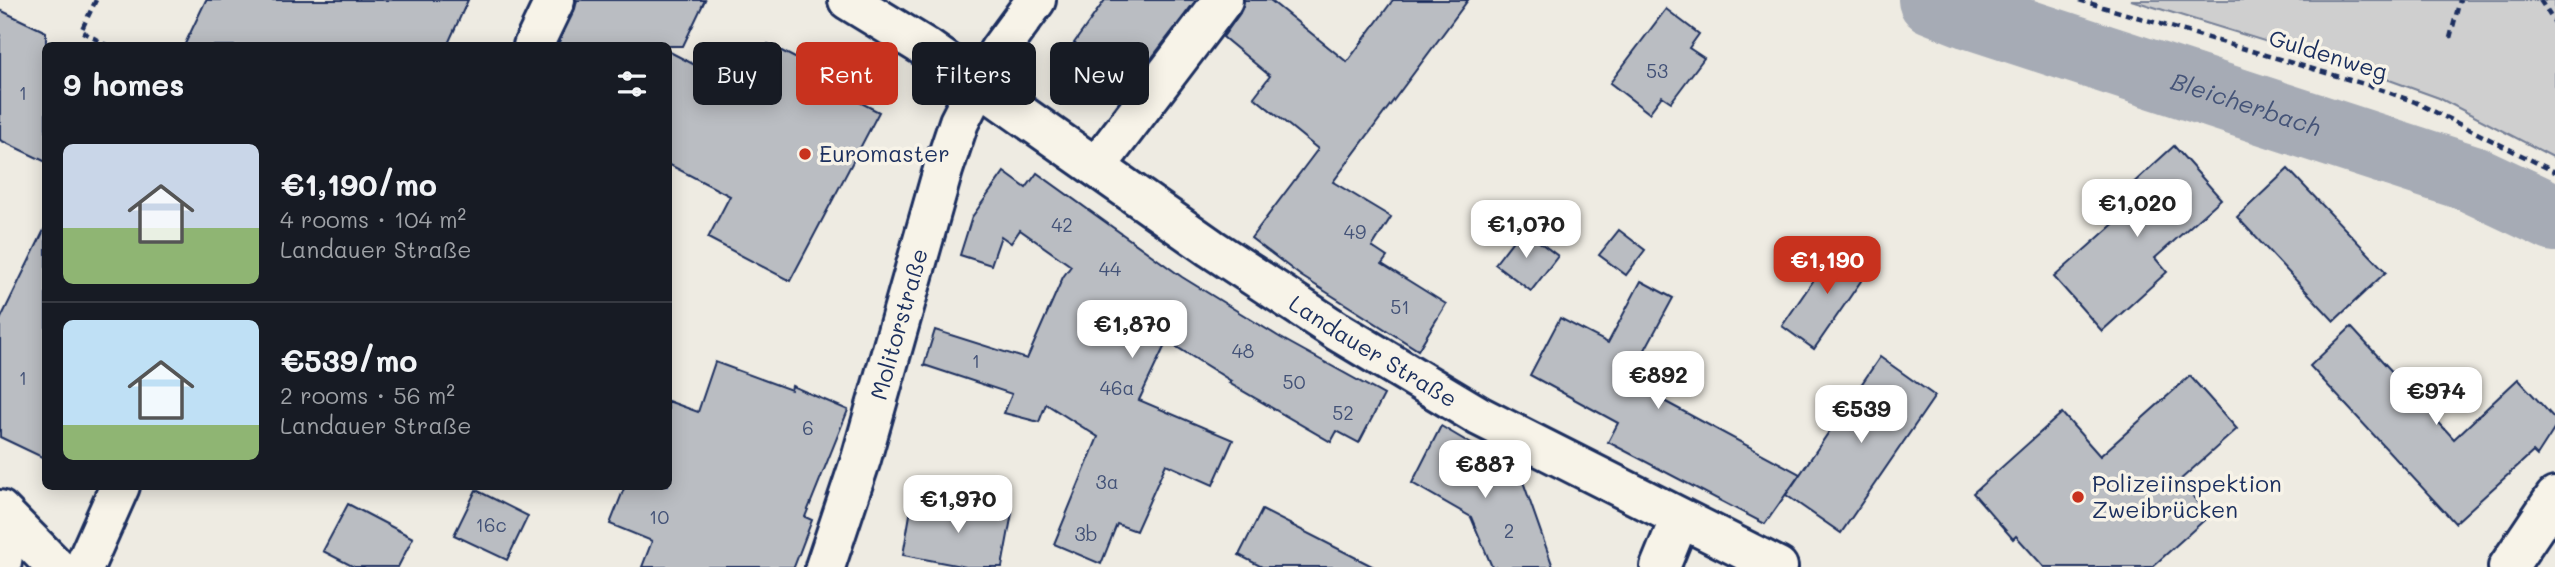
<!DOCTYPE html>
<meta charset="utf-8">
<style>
:root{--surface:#171b24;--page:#242831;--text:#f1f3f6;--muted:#9ea1a6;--line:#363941;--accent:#c8321e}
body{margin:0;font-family:Mali,sans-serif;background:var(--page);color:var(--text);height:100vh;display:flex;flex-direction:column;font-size:26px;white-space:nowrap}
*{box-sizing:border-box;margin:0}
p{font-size:23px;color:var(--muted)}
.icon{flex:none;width:38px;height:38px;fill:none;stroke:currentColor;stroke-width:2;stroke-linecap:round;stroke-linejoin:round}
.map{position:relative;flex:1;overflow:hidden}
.sheet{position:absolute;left:42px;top:42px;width:630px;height:448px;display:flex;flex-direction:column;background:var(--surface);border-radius:10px;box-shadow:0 4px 18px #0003}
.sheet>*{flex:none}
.banner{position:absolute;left:693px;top:42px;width:665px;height:63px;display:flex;gap:14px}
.price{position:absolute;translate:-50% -60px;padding:0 16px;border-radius:14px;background:#fff;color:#222;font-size:23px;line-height:46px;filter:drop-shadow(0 2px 4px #0008)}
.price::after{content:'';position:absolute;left:50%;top:42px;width:21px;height:16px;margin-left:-10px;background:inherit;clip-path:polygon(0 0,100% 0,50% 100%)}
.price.selected{background:var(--accent);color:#fff}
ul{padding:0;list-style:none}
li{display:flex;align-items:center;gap:21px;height:175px;padding:0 21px}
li+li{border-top:2px solid var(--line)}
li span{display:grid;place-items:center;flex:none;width:196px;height:140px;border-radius:10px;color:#555}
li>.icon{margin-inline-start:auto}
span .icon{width:84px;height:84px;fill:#fffc;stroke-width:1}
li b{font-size:30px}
h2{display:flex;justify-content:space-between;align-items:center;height:84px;padding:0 21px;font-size:30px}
.chip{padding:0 24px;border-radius:10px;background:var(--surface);box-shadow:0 4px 18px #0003;font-size:24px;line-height:63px}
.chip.selected{background:var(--accent);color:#fff}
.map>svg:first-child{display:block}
</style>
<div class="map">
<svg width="2555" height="567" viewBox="0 0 2555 567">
<rect width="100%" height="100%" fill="#eeebe2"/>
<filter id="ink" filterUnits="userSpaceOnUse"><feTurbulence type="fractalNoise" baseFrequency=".0143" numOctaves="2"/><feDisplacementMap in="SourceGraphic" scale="14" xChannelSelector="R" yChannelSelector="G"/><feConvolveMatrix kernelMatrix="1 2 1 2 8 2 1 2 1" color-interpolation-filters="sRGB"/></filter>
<g filter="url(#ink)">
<path fill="#cfcfcf" stroke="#757f96" stroke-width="2" d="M 2131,0 L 2555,0 L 2555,158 L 2439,98 L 2381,77 Z"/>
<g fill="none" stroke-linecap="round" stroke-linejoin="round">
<path stroke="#a6abb5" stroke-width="68" id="s1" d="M 1932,0 L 1970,15 L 2470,178 L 2555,218"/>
</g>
<g fill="#babdc2" stroke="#1b2f5e" stroke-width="2">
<path d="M 206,0 L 468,0 L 447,46 L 184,46 Z"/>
<path d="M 577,0 L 705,0 L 683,46 L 557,46 L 575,9 Z"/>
<path d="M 1105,0 L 1196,0 L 1131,85 L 1074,43 Z"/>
<path d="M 1244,0 L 1270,0 L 1347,62 L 1393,0 L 1468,0 L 1333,182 L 1391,217 L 1372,247 L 1387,257 L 1382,264 L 1446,304 L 1418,350 L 1301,276 L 1251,238 L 1318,149 L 1254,97 L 1270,76 L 1223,37 L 1240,13 Z"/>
<path d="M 1666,9 L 1699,34 L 1689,48 L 1704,58 L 1671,102 L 1662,96 L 1649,113 L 1610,83 Z"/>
<path d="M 0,10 L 46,32 L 46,162 L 0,140 Z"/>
<path d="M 768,44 L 801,61 L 797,70 L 879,112 L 790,281 L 708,238 L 730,196 L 668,164 L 668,51 L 743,90 Z"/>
<path d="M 2174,146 L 2221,199 L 2155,258 L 2167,272 L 2102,331 L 2054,277 L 2119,219 L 2108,206 Z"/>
<path d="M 2288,169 L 2386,272 L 2334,321 L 2237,217 Z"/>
<path d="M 1004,172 L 1026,188 L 1037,173 L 1182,277 L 1281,338 L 1384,395 L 1359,443 L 1337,431 L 1331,442 L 1229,383 L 1231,381 L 1167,341 L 1139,400 L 1233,440 L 1213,485 L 1166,464 L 1136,531 L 1117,524 L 1101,564 L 1054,544 L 1098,437 L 1046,404 L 1039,422 L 1004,413 L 1012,394 L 924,365 L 935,330 L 1027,359 L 1063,277 L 1071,266 L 1020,230 L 1011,243 L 1001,236 L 991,265 L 960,255 L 972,217 Z"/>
<path d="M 46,226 L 46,459 L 0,437 L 0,320 Z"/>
<path d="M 1522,229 L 1558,256 L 1531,291 L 1495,264 Z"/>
<path d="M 1619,230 L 1645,250 L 1626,275 L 1599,255 Z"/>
<path d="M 1840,242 L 1872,265 L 1814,349 L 1782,326 Z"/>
<path d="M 1641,281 L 1673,298 L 1634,370 L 1670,390 L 1664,401 L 1800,474 L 1765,524 L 1608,442 L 1618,423 L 1530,375 L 1560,318 L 1608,343 Z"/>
<path d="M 2351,327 L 2454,439 L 2518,379 L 2555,419 L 2555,428 L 2537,456 L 2533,452 L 2455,523 L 2310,366 Z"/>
<path d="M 1880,357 L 1935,396 L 1841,533 L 1786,495 Z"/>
<path d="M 715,362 L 791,390 L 792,386 L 848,410 L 805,517 L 812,520 L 794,567 L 642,567 L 652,541 L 610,524 L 625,486 L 668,486 L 668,401 L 698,412 Z"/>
<path d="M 2190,376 L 2237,429 L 2179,481 L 2210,515 L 2152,567 L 2044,567 L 2016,536 L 2013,539 L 1973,493 L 2062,413 L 2100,456 Z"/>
<path d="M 1441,426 L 1520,473 L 1553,567 L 1492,567 L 1471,517 L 1412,483 Z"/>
<path d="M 476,490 L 528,516 L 507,560 L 454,535 Z"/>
<path d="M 941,500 L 1012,513 L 1002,567 L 966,567 L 903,555 L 912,503 L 940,508 Z"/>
<path d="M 348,504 L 413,538 L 398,567 L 354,567 L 323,551 Z"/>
<path d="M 1262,510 L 1374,567 L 1262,567 L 1239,555 Z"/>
</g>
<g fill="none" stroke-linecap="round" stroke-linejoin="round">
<defs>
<g id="minor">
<path d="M 533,46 L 555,0"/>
<path d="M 1096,167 L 1223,0"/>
<path d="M 0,510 L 56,567"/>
<path d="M 1,567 L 9,520"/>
<path d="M 84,567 L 120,486"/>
<path d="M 1660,567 L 1680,518"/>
<path d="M 2508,567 L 2555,497"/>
</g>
<g id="major">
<path id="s2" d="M 848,0 L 928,49 L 1211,248 L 1337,331 L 1479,416 L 1778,567"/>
<path id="s3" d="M 825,567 L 861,459 L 943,170 L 959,122 L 978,85 L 1000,49 L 1036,0"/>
</g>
</defs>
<use href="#minor" stroke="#1b2f5e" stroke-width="44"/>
<use href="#major" stroke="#1b2f5e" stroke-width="44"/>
<g stroke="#1b2f5e" stroke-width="4.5" stroke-dasharray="7 5" stroke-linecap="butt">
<path d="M 96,0 L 81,31 L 108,46"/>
<path d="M 2079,0 L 2374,87 L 2415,102 L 2555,172"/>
<path d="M 2540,0 L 2555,23"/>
<path d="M 2450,38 L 2460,0"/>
</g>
<use href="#minor" stroke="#f7f3e8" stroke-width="38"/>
<use href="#major" stroke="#f7f3e8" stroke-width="38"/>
</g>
</g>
<g fill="#c8321e" stroke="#f7f3e8" stroke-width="2.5">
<circle cx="805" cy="154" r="7"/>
<circle cx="2078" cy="497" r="7"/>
</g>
<g text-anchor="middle" stroke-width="7" stroke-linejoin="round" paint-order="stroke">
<g font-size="19" fill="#435277">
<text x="1657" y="78">53</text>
<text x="23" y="100">1</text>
<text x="1062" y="232">42</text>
<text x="1355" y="239">49</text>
<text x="1110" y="276">44</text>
<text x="1400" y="314">51</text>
<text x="1243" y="358">48</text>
<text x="976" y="368">1</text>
<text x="23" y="385">1</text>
<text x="1294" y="389">50</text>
<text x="1117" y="395">46a</text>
<text x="1343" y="420">52</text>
<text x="808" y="435">6</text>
<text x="1107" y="489">3a</text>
<text x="659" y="524">10</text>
<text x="491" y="532">16c</text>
<text x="1509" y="538">2</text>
<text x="1086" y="541">3b</text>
</g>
<g font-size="23" fill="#1b2f5e" stroke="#f7f3e8">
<text transform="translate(2328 55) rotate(17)" y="8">Guldenweg</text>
<text dy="8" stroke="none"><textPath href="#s3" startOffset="254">Molitorstraße</textPath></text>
<text dy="8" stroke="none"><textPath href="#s2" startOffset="632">Landauer Straße</textPath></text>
</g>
<g font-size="23" fill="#1b2f5e" stroke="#f7f3e8" text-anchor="start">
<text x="819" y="162">Euromaster</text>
<text x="2092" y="492">Polizeiinspektion<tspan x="2092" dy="26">Zweibrücken</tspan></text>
</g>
<g font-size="24" font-style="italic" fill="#455478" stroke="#f7f3e8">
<text dy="8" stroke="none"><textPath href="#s1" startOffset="331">Bleicherbach</textPath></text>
</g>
</g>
</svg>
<b class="price" style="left:2137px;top:239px">€1,020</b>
<b class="price" style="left:1526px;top:260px">€1,070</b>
<b class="price selected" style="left:1827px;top:296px">€1,190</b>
<b class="price" style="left:1132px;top:360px">€1,870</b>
<b class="price" style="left:1658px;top:411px">€892</b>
<b class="price" style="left:2436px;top:427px">€974</b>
<b class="price" style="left:1861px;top:445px">€539</b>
<b class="price" style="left:1485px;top:500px">€887</b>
<b class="price" style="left:958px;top:535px">€1,970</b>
<div class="banner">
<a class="chip">Buy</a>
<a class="chip selected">Rent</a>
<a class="chip">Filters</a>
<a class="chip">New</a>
</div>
<section class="sheet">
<h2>9 homes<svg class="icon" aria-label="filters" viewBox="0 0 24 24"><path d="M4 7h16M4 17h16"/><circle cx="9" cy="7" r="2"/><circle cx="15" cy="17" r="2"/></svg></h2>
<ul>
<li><span style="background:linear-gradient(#c9d6e8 60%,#8fb573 0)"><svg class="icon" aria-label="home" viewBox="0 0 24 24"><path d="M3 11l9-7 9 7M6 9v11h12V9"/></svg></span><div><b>€1,190/mo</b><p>4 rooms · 104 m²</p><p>Landauer Straße</p></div></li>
<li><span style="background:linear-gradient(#bfe0f5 75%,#8fb573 0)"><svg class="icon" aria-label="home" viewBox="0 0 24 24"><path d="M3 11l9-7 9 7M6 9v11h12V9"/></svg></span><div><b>€539/mo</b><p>2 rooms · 56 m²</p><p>Landauer Straße</p></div></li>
</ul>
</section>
</div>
